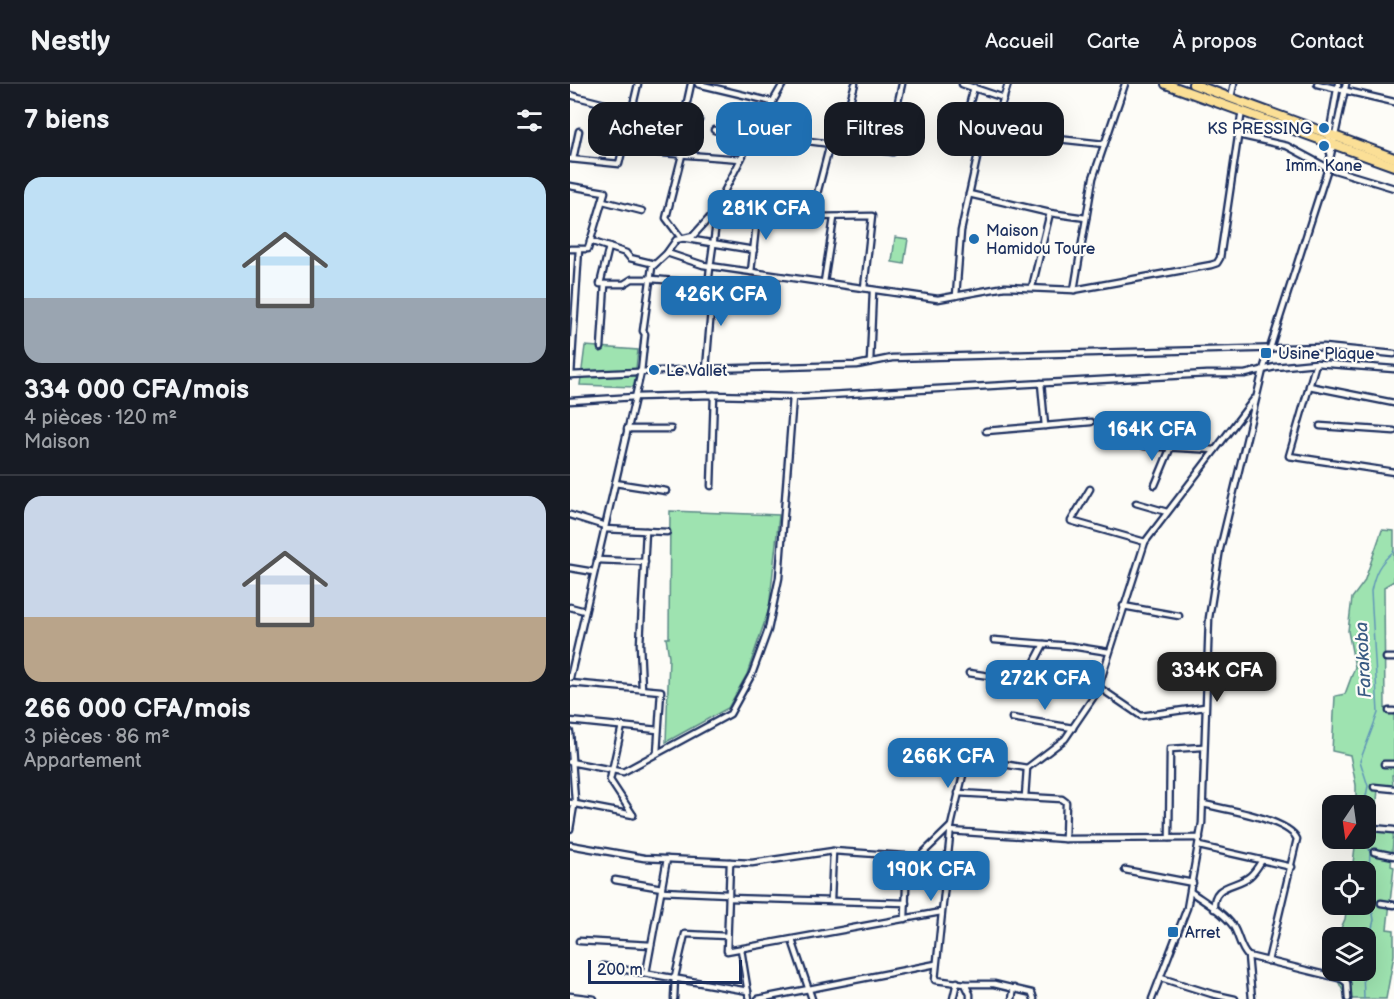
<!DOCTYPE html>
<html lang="fr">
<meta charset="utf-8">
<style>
:root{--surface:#171b24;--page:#242831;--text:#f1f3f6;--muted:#9ea1a6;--line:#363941;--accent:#1f6fb2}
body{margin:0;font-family:"Balsamiq Sans",sans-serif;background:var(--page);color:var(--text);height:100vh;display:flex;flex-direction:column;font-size:22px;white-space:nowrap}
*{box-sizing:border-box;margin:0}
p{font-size:20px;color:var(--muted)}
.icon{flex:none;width:33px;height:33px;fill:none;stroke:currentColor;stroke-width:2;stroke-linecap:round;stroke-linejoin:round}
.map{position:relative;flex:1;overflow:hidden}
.side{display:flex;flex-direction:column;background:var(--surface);width:570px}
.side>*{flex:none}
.guide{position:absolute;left:18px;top:18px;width:570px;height:54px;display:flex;gap:12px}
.needle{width:39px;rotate:193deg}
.tools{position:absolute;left:752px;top:711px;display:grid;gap:12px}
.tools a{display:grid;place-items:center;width:54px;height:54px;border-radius:12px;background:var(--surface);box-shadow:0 6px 24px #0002;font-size:30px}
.scale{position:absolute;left:18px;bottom:15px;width:154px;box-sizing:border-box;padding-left:6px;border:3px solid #1b2f5e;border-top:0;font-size:16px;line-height:21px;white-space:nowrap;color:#1b2f5e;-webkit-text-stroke:4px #fdfcf7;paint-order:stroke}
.price{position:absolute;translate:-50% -51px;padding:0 14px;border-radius:12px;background:var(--accent);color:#fff;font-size:20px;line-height:39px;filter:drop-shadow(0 2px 3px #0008)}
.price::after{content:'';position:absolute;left:50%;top:36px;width:18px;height:14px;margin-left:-9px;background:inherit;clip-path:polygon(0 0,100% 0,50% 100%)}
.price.current{background:#222;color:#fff}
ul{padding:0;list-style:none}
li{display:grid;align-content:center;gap:12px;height:318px;padding:0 24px}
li+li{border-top:2px solid var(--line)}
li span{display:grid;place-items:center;height:186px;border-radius:18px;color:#555}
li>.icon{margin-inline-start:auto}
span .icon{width:108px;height:108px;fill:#fffc;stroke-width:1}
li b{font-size:26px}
h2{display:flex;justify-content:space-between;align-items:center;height:72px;padding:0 24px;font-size:26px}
.chip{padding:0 21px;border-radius:18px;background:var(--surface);box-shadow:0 6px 24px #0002;font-size:21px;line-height:54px}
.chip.current{background:var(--accent);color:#fff}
header{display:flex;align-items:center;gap:36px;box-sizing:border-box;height:84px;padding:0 30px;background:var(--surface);border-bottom:2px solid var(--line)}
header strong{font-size:28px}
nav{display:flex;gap:33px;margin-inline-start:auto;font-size:21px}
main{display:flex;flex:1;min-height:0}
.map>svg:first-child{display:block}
</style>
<header>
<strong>Nestly</strong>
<nav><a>Accueil</a><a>Carte</a><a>À propos</a><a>Contact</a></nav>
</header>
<main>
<section class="side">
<h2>7 biens<svg class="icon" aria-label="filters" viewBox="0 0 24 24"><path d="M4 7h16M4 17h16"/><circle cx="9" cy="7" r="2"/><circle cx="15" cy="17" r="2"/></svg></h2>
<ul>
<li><span style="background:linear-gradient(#bfe0f5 65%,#9aa5b1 0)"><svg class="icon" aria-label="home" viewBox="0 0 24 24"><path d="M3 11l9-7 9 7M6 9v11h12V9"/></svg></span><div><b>334 000 CFA/mois</b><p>4 pièces · 120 m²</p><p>Maison</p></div></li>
<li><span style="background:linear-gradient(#c9d6e8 65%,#b9a48a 0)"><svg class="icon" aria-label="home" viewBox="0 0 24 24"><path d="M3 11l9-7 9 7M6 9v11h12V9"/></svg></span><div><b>266 000 CFA/mois</b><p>3 pièces · 86 m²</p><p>Appartement</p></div></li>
</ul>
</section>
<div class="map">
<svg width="824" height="915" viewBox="0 0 824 915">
<rect width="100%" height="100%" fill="#fdfcf7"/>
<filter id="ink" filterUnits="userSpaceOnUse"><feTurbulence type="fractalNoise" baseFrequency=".0167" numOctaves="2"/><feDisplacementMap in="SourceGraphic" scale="12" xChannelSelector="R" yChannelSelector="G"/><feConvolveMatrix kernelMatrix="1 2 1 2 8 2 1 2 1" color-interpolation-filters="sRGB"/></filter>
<g filter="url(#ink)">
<g fill="#9ee3b0" stroke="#5c8987" stroke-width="1.5">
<path d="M 325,153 L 338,155 L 334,180 L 322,178 Z"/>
<path d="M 15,262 L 68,266 L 64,303 L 10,301 Z"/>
<path d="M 100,427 L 209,431 L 199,525 L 177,590 L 158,624 L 96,658 L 99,573 L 96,554 L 99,554 Z"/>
<path d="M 812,446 L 824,447 L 824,497 L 814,503 L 815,625 L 824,626 L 824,691 L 822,691 L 823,701 L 808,704 L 805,745 L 824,745 L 821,782 L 824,783 L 817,845 L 824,846 L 824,871 L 816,915 L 777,915 L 763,887 L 795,886 L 795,854 L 767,853 L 775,835 L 777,821 L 795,820 L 795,788 L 782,787 L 786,755 L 795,754 L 795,722 L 786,721 L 786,701 L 780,671 L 762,667 L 765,612 L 775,610 L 785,583 L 778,547 L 782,514 L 794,498 Z"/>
</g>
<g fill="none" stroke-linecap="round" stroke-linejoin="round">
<g stroke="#6298b7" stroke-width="1.5">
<path d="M 794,722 L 798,702 L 790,677 L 808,629 L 801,507 C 805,488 809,480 824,467"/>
<path d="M 795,751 L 800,768 L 798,802 L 804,836 L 795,873"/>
<path d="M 793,886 L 794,915"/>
</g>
<defs>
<g id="street">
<path d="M 128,0 L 203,18"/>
<path d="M 392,0 L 434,14"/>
<path d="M 747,0 L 824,18"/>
<path d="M 0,11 L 62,27"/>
<path d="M 661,13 L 664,0"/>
<path d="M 61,29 L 114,32 L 129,36"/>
<path d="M 114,32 L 121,0"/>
<path d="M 394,41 L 404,3"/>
<path d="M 144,46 L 180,57"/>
<path d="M 423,48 L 438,0"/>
<path d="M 184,50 L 323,68 L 325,31 L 332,0"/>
<path d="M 668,51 L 717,62 L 758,84 L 824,104"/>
<path d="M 260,60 L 241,133 L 302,132 L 294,204"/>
<path d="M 267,61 L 285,0"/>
<path d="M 53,66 L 171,75"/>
<path d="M 760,69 L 759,51 L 768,0"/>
<path d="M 112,71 L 96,134 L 111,154 L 184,166"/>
<path d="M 0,75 L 49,80 L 68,0"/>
<path d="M 3,75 L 9,47"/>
<path d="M 0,102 L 35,108 L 18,165 L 0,165"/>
<path d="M 399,110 L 480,129 L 516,134"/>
<path d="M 33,117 L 72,127"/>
<path d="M 149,120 L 243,127"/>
<path d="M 20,157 L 56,169 L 60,174 L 85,180"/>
<path d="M 39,163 L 30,200 L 54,200 L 62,195 L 82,195 L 139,200"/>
<path d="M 97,169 L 133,181 L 368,215 L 435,203 L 504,206 L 641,181 L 647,179 L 650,174 L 672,26"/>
<path d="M 181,188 L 188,123"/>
<path d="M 254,198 L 264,134"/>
<path d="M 462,203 L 480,129"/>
<path d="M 504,206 L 523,94 L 555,0"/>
<path d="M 386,212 L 391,147 L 413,47 L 534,60"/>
<path d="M 31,264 L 35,200"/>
<path d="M 300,278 L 303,206"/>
<path d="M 746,279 L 719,372 L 824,388"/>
<path d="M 136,285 L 141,226 C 133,206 145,160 146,136 L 142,131"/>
<path d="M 0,291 L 136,285 L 287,281 L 322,274 L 754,263 L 824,270"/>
<path d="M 1,291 L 9,165"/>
<path d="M 471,299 L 475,342"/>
<path d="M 739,302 L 824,319"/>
<path d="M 0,317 L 65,313 L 144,311 L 223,313 L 637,290 L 675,290 L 705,283 L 746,279 L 824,285"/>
<path d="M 750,342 L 824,347"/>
<path d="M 57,345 L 101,345"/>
<path d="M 416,347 L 521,338"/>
<path d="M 574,362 L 645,366"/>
<path d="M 45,399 L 96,407"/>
<path d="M 585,401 L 600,365"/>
<path d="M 141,402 L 144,311"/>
<path d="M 520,405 L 501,437 L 575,458"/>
<path d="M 566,419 L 597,428"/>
<path d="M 0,431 L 35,442"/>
<path d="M 34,445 L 97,448"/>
<path d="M 27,476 L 75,478"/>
<path d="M 0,484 L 24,488"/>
<path d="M 553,522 L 609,532"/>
<path d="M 0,523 L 15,527"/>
<path d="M 424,556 L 501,562 L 539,568"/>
<path d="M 816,574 L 824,574"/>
<path d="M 399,589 L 527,608"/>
<path d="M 0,594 L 71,288 L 75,250 L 73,247 L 82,183 L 96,170 L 106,156 L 123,152 L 142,131 L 184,50 L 213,0"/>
<path d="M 0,599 L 91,607 L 87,669"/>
<path d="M 530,604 L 571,632 L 635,623"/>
<path d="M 72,605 L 70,560 L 76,447"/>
<path d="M 449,608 L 474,560"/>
<path d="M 819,627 L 824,627"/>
<path d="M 442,634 L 503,644"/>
<path d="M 0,637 L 88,646"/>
<path d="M 52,642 L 40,696 L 63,731"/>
<path d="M 0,648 L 5,716 L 0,745"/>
<path d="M 0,678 L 53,688 L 160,630 L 182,590 L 198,546 L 209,494 L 223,313"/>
<path d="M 814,680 L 824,680"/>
<path d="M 804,703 L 824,705"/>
<path d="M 388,709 L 492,715 L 496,718 L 495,755"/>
<path d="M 455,713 L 457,684"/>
<path d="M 0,719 L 63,731"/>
<path d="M 633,720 C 654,725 718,735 727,755 L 698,877"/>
<path d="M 803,744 L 824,746"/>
<path d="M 380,747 L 495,755 L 630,754"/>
<path d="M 599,754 L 600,665 L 633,663"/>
<path d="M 0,761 L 74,774 L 160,778 L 182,779 L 263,767 L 349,773 L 381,742"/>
<path d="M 629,762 L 722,783"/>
<path d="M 804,768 L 824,772"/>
<path d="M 160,778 L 157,867 L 371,828"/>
<path d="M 555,786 L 623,799"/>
<path d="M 45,796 L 92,804"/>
<path d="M 91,807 L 159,810"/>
<path d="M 621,808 C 635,818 653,828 663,842 C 669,851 670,865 678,872 L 772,895 L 777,899 L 778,915"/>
<path d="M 159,814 L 336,819"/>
<path d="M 261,816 L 263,767"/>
<path d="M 811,819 L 824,821"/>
<path d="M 644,825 C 642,799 666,804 680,792 C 685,788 689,781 692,776"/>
<path d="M 335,835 L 337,772"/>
<path d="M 222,856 L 242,915"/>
<path d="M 9,857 L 81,861"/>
<path d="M 171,865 L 179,915"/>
<path d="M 678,872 L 682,915"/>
<path d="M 33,882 L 178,907"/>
<path d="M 76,889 L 97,775"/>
<path d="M 591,894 L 642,910 L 665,915"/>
<path d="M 395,900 L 424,900 L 462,909 L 464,915"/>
<path d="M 0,912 L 24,915"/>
<path d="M 104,915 L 105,893 L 115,850 L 157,852"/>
<path d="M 188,915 L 366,880"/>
<path d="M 383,915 L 387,898"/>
<path d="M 400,915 L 400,910 L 395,900 L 365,896 L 381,742 L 397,674 L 457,684 L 495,655 L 527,608 L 575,458 L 684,315"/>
<path d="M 442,915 L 444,904"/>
<path d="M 582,915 L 617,824 L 632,739 L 639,534 L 650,465 L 693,286 L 758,84 L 776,0"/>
</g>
<g id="primary">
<path d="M 596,0 L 824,82"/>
<path d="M 623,0 L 824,74"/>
</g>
</defs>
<use href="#street" stroke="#1b2f5e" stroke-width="9"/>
<use href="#primary" stroke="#1b2f5e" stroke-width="12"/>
<use href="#street" stroke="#fdfcf7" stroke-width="4.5"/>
<use href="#primary" stroke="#fbdf96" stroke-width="8"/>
</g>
</g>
<g fill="#1f6fb2" stroke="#fdfcf7" stroke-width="2">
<circle cx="754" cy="44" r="6"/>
<circle cx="754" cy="62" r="6"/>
<circle cx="404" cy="155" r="6"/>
<rect x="690" y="263" width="12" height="12" rx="3"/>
<circle cx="84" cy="286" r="6"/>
<rect x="597" y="842" width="12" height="12" rx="3"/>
</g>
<g text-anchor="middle" stroke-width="4.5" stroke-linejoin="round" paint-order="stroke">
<g font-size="16" fill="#1b2f5e" stroke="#fdfcf7" text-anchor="start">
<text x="742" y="50" text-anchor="end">KS PRESSING</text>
<text x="754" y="87" text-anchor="middle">Imm. Kane</text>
<text x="416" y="152">Maison<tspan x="416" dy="18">Hamidou Toure</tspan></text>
<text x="708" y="275">Usine Plaque</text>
<text x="96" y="292">Le Vallet</text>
<text x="615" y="854">Arret</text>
</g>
<g font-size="18" font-style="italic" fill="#395b83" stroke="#fdfcf7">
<text transform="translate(793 576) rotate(-93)" y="6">Farakoba</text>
</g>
</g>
</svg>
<div class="tools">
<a><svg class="needle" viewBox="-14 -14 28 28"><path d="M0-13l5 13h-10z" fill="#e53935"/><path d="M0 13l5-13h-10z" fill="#9ea1a6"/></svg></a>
<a><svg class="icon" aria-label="locate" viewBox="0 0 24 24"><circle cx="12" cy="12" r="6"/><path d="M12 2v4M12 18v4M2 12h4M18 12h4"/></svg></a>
<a><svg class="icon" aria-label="layers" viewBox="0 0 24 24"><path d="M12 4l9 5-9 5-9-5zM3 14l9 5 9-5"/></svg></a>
</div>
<div class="scale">200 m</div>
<b class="price" style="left:196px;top:157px">281K CFA</b>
<b class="price" style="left:151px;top:243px">426K CFA</b>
<b class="price" style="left:582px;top:378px">164K CFA</b>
<b class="price current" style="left:647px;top:619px">334K CFA</b>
<b class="price" style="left:475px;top:627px">272K CFA</b>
<b class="price" style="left:378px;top:705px">266K CFA</b>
<b class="price" style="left:361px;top:818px">190K CFA</b>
<div class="guide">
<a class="chip">Acheter</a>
<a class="chip current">Louer</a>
<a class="chip">Filtres</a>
<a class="chip">Nouveau</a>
</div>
</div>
</main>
